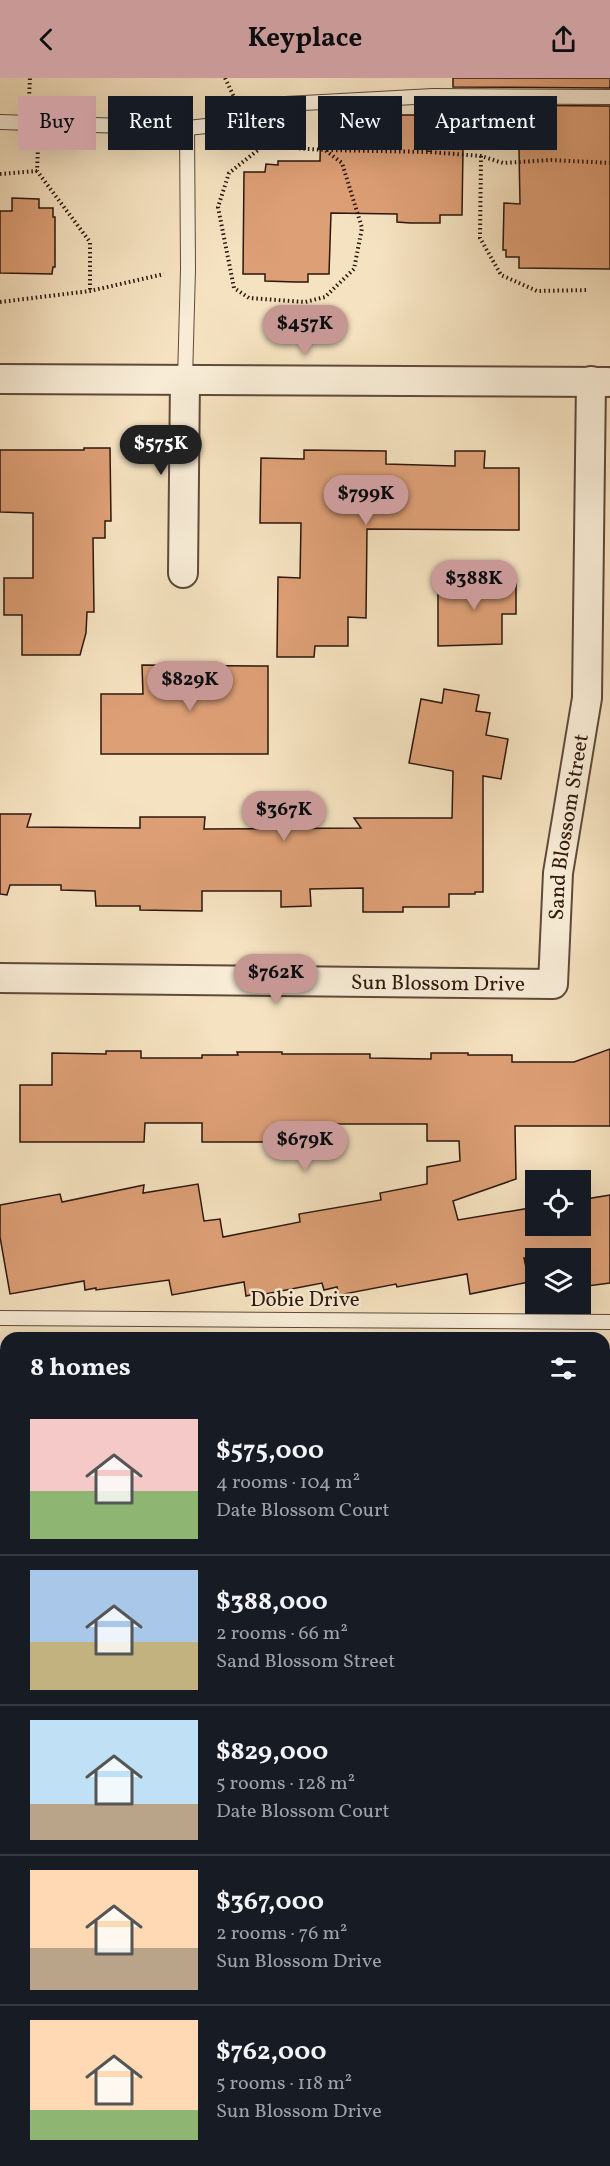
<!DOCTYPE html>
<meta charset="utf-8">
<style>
:root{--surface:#171b24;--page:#242831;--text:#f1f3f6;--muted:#9ea1a6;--line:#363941;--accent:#c59692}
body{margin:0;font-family:Vollkorn,serif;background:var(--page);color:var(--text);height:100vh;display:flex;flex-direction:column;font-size:22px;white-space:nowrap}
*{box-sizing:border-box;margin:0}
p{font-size:20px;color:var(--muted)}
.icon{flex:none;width:33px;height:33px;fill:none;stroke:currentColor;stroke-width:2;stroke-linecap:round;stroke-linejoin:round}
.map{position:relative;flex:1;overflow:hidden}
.side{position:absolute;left:0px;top:1254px;width:610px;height:834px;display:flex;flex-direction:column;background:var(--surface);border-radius:18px 18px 0 0;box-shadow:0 6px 24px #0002}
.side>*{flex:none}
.guide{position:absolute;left:18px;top:18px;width:574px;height:54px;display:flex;gap:12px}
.buttons{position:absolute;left:525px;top:1092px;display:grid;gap:12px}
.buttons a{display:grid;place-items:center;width:66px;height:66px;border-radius:0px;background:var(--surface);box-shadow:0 6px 24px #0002;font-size:30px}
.price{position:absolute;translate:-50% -51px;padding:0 14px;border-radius:21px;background:var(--accent);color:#111;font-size:20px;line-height:39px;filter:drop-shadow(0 2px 3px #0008)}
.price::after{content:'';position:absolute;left:50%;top:36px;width:18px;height:14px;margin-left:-9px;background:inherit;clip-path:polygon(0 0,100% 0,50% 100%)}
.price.selected{background:#222;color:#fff}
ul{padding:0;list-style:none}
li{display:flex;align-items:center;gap:18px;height:150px;padding:0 30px}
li+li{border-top:2px solid var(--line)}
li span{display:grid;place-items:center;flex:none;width:168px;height:120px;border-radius:0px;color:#555}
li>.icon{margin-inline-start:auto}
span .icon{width:72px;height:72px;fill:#fffc;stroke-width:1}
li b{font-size:26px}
h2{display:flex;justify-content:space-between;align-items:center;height:72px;padding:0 30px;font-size:26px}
.pill{padding:0 21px;border-radius:0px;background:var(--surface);box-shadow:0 6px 24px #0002;font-size:21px;line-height:54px}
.pill.selected{background:var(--accent);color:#111}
header{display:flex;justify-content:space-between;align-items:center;height:78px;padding:0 30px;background:var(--accent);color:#111;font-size:27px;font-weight:700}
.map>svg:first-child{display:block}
</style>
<header><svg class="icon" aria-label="back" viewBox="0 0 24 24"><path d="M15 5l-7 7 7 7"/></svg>Keyplace<svg class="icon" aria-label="share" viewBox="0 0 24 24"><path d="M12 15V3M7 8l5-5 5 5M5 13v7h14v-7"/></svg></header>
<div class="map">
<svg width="610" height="2088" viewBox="0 0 610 2088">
<rect width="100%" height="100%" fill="#f5e2c0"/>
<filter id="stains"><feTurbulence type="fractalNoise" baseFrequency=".00333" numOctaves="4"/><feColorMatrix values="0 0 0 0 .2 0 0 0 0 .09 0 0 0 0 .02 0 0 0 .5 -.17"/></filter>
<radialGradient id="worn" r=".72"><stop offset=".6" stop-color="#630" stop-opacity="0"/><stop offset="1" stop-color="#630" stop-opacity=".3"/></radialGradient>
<g fill="#dd9f76" stroke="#2d170c" stroke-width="1.5">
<path d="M 453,0 L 610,0 L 610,10 L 453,9 Z"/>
<path d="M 452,27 L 610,28 L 610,191 L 519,190 L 519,179 L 506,179 L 506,172 L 503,172 L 504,125 L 520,126 L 519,71 L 463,71 L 462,137 L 440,137 L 440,145 L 410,145 L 397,144 L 397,136 L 331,135 L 329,196 L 308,196 L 308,204 L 295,204 L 265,203 L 265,196 L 243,196 L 244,94 L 265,94 L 266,86 L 278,87 L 278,83 L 320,83 L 321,37 L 452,37 Z"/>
<path d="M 12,120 L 39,121 L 39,130 L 53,130 L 53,139 L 55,139 L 55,189 L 53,189 L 52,196 L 0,195 L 0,133 L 12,133 Z"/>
<path d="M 84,370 L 110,370 L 111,443 L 105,443 L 105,460 L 93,460 L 94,534 L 87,534 L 86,555 L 80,577 L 22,577 L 22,537 L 4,537 L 4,500 L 33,500 L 33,435 L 0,434 L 0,372 L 84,372 Z"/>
<path d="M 304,372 L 386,373 L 386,386 L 455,388 L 455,373 L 485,373 L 484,390 L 519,390 L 519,452 L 367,451 L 366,540 L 348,539 L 348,568 L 315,568 L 314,579 L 277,579 L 278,499 L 300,500 L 301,445 L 260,445 L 261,380 L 304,381 Z"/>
<path d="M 438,502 L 516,502 L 516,536 L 502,536 L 502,566 L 438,568 Z"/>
<path d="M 142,587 L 268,588 L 268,676 L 101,676 L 101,616 L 143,616 Z"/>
<path d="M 444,611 L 479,617 L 476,633 L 490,635 L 486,657 L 508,661 L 501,701 L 483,698 L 483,814 L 475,814 L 475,816 L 449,816 L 449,829 L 403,829 L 403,834 L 363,834 L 363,810 L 310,811 L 311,828 L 281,829 L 281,813 L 202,813 L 202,833 L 140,832 L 140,828 L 96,828 L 95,813 L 61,812 L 61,807 L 10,807 L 7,817 L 0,816 L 0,736 L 31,736 L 27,749 L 140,750 L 140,739 L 205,739 L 204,751 L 361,750 L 354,740 L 452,740 L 453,693 L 409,685 L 421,621 L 442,625 Z"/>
<path d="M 610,971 L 610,1048 L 515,1048 L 516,1101 L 453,1123 L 458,1142 L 536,1129 L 536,1148 L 580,1148 L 580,1122 L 610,1117 L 610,1205 L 580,1209 L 580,1180 L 524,1180 L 529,1204 L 470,1216 L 467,1196 L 397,1209 L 396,1206 L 339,1217 L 337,1209 L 324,1212 L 322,1205 L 260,1217 L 260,1215 L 246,1218 L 244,1204 L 172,1217 L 169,1202 L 96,1212 L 96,1210 L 85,1212 L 84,1203 L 10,1216 L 0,1159 L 0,1127 L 60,1116 L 62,1124 L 144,1107 L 143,1115 L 198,1106 L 204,1143 L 220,1141 L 223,1159 L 300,1144 L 299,1136 L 381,1122 L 380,1115 L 427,1106 L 427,1089 L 460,1083 L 459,1063 L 427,1063 L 427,1046 L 329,1046 L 330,1064 L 202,1064 L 202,1045 L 145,1045 L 144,1064 L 20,1064 L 20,1007 L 52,1007 L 52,975 L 106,976 L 106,973 L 141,973 L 141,980 L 202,980 L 202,977 L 238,977 L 237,974 L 282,974 L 282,976 L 370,976 L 370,980 L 431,981 L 431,975 L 468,975 L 468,977 L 512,977 L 512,984 L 574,984 Z"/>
</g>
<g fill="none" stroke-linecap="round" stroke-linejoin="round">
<defs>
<g id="lane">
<path d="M 0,44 L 187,50 L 245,44 L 267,27 L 433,18 L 610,19"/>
<path d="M 185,301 L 188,191 L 187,50"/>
<path d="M 0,1240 L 610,1244"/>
<path d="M 0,1510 L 6,1510"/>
<path d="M 604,1514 L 610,1514"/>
<path d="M 0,1773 L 6,1773"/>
<path d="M 604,1777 L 610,1777"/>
<path d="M 0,2047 L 6,2047"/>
<path d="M 604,2051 L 610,2051"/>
<path d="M 165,2088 L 165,2082"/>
</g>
<g id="street">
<path d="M 0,301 L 608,304"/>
<path d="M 183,495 L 185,301"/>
<path id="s1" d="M 0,900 L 553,906 L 558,795 L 587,620 L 591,303"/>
</g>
</defs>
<use href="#lane" stroke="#5f4a39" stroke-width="16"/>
<use href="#street" stroke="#5f4a39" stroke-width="32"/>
<g stroke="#2d170c" stroke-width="4" stroke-dasharray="1.5 3" stroke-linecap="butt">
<path d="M 225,0 L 235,21"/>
<path d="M 29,20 L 30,0"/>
<path d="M 263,68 L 325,72 L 342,85 L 362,150 L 354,191 L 325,219 L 305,224 L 249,220 L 234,210 L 218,129 L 229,95 Z"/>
<path d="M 38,70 L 37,93 L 90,164 L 90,213"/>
<path d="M 327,72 L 429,74 L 481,78 L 503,85 L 551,82 L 610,85"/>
<path d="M 429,74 L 429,42"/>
<path d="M 481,78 L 480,160 L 501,197 L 537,213 L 588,212"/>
<path d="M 0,96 L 37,93"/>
<path d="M 0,224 L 90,213 L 164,196"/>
</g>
<use href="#lane" stroke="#f8ecd6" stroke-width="14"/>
<use href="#street" stroke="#f8ecd6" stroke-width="28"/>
</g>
<g text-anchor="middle" stroke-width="5" stroke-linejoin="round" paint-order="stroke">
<g font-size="21" fill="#2d170c" stroke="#f8ecd6">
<text dy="7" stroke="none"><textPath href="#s1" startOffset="711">Sand Blossom Street</textPath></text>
<text dy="7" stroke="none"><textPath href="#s1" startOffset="438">Sun Blossom Drive</textPath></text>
<text x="305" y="1228">Dobie Drive</text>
</g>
</g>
<rect width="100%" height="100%" filter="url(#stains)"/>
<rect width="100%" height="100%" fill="url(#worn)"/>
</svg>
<div class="buttons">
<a><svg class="icon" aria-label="locate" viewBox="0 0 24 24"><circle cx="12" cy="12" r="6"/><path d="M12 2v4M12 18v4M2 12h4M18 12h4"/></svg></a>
<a><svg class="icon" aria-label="layers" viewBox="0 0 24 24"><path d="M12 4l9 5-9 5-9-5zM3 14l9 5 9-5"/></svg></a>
</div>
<b class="price" style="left:305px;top:278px">$457K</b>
<b class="price selected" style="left:161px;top:398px">$575K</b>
<b class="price" style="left:366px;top:448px">$799K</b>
<b class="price" style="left:474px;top:533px">$388K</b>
<b class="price" style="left:190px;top:634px">$829K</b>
<b class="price" style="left:284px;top:764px">$367K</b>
<b class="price" style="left:276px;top:927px">$762K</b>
<b class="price" style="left:305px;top:1094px">$679K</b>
<div class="guide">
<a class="pill selected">Buy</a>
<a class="pill">Rent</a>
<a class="pill">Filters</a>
<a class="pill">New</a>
<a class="pill">Apartment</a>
</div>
<section class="side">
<h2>8 homes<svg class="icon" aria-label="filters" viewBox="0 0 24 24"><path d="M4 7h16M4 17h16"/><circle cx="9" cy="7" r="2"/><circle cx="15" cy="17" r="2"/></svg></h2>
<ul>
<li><span style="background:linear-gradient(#f6c9c9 60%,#8fb573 0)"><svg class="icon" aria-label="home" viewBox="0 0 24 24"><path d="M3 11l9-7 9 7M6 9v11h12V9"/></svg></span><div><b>$575,000</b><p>4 rooms · 104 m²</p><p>Date Blossom Court</p></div></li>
<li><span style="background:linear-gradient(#a9c7e8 60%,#c2b280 0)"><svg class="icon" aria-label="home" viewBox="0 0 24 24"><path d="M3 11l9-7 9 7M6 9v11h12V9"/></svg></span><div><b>$388,000</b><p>2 rooms · 66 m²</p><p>Sand Blossom Street</p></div></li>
<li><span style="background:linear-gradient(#bfe0f5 70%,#b9a48a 0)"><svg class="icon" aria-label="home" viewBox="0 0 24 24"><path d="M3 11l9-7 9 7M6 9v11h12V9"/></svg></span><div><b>$829,000</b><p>5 rooms · 128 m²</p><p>Date Blossom Court</p></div></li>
<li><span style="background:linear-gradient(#ffd9b3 65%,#b9a48a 0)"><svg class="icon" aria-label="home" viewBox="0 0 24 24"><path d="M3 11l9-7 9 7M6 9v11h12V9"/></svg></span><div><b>$367,000</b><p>2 rooms · 76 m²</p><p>Sun Blossom Drive</p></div></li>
<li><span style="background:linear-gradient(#ffd9b3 75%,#8fb573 0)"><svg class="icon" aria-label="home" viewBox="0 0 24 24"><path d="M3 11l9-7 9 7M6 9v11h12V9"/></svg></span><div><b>$762,000</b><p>5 rooms · 118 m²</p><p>Sun Blossom Drive</p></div></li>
</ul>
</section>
</div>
